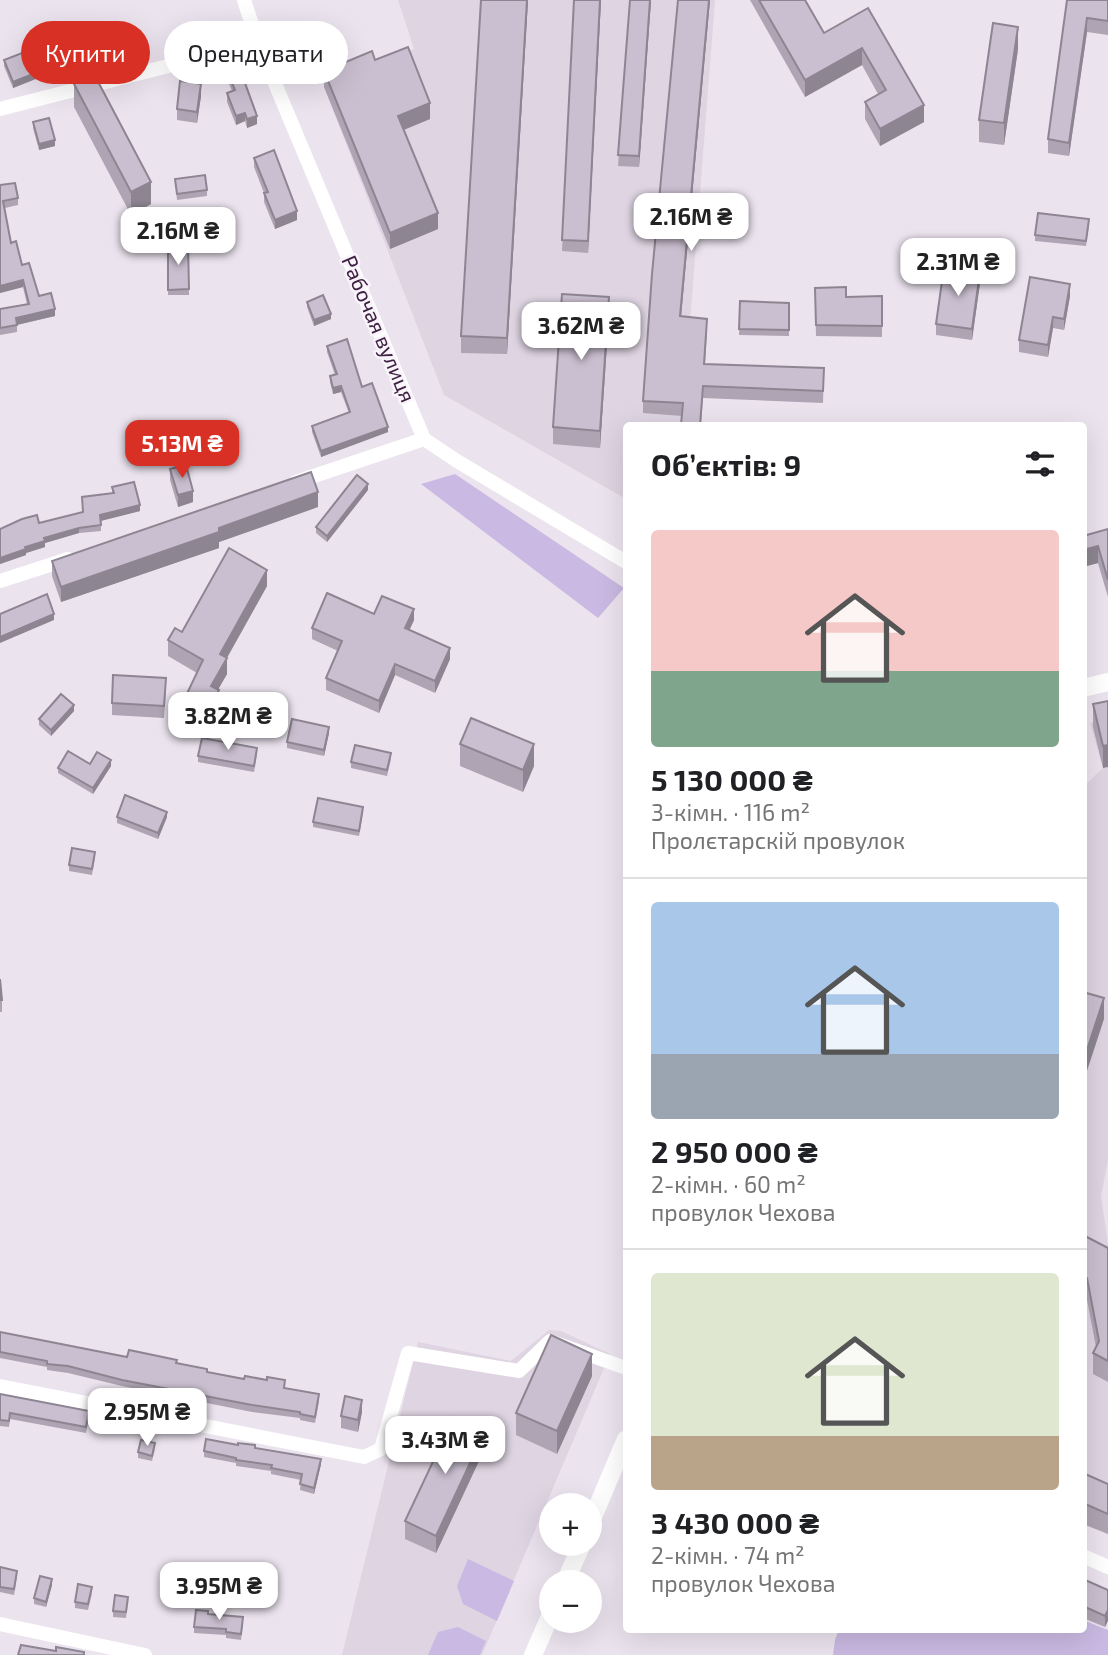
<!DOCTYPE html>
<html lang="uk">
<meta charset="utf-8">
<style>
:root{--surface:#fff;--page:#f2f2f2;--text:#202124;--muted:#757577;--line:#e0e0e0;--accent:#d93025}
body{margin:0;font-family:"Exo 2",sans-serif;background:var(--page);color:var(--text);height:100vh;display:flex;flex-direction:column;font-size:26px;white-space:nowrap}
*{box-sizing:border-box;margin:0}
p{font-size:23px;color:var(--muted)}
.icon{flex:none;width:38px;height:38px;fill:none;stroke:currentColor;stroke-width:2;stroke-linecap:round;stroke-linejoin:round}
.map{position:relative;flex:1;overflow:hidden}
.drawer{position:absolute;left:623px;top:422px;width:464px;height:1211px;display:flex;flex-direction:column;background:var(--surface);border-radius:7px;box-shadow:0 7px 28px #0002}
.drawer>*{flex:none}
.guide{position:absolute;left:21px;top:21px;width:497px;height:63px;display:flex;gap:14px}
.tools{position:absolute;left:539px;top:1493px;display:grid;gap:14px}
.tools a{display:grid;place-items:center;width:63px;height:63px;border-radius:50%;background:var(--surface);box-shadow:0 7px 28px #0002;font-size:35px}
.price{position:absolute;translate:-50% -60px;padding:0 16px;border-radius:14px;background:#fff;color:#222;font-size:23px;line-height:46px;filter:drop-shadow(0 2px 4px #0008)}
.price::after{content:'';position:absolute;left:50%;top:42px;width:21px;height:16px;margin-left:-10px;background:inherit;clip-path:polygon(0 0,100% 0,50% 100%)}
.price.on{background:var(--accent);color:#fff}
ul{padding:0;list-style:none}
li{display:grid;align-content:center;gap:14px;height:371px;padding:0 28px}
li+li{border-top:2px solid var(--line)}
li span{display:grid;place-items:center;height:217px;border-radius:7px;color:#555}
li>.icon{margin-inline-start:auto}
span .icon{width:126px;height:126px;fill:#fffc;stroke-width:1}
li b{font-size:30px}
h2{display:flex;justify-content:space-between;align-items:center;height:84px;padding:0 28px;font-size:30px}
.pill{padding:0 24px;border-radius:32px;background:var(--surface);box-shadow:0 7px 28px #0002;font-size:24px;line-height:63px}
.pill.on{background:var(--accent);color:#fff}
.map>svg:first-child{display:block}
</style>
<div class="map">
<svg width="1108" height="1655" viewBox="0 0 1108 1655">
<rect width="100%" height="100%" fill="#ebe3ee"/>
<g fill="#ded4e2">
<path d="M 398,0 L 715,0 L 682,425 L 626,425 L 626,499 L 444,395 L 324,87 L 414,49 Z"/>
<path d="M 1108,718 L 1108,1160 L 1101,1196 L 1108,1244 L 1108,1534 L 1083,1524 L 1083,787 L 1103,768 L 1090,723 Z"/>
<path d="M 549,1330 L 561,1331 L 610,1354 L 482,1655 L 342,1655 L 418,1342 L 511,1361 Z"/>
</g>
<g fill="#cab9e2">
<path d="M 455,474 L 624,588 L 598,618 L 421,484 Z"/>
<path d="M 468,1559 L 514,1581 L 497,1621 L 463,1604 L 457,1586 Z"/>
<path d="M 1083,1620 L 1108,1630 L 1108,1655 L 833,1655 L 835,1640 L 839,1629 L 1083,1629 Z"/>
<path d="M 458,1627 L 486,1641 L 480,1655 L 428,1655 L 438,1632 Z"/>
</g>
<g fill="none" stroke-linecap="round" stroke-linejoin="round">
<g stroke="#fff" stroke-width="14">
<path d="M 244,0 L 258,43 L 424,439 L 457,461 L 626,562"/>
<path d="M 0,109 L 258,43"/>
<path d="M 296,482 L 424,439"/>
<path d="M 0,581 L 68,559"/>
<path d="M 0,1386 L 364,1457 L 381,1449 L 408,1353 L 519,1371 L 550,1341 L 626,1368"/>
<path d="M 1083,1556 L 1108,1567"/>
<path d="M 0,1624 L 145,1655"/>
</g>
<g stroke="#fff" stroke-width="18">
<path d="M 1083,688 L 1108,682"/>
<path d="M 590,1524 L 626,1439"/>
<path d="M 565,1582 L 582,1544"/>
<path d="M 533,1655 L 551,1614"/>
</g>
</g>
<g fill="#aea4b3">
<path d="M 528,0 L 507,354 L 461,353 L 461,336 Z"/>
<path d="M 574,0 L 601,0 L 588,253 L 562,251 Z"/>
<path d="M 630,0 L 651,0 L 639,167 L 618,166 Z"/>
<path d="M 678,0 L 710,0 L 681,316 L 707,331 L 705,364 L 824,368 L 823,403 L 703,398 L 701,425 L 681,425 L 682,416 L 643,413 L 643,401 Z"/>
<path d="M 750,0 L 805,0 L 824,33 L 868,8 L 924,122 L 880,146 L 865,119 L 865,102 L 878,94 L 862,65 L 805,97 Z"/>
<path d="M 1067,0 L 1108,0 L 1108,35 L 1087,32 L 1069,156 L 1048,153 L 1048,139 Z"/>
<path d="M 1018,49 L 1004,145 L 979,142 L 979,120 Z"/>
<path d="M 4,60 L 48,74 L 13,88 L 4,66 Z"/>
<path d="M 375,60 L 430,119 L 404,130 L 438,229 L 390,249 L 324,87 L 324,71 Z"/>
<path d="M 223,62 L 247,89 L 257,124 L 247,128 L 245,121 L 236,125 L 227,102 L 227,93 L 232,91 L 223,70 Z"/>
<path d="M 74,84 L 151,204 L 131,215 L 74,107 Z"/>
<path d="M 201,96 L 197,123 L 177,120 L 177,109 Z"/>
<path d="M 33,122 L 55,146 L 39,150 L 33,128 Z"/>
<path d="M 254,158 L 297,220 L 275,229 L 264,202 L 264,193 L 254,167 Z"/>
<path d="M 175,179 L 207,190 L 207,196 L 177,200 Z"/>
<path d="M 0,185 L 18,198 L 18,205 L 5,208 L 11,243 L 39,296 L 55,316 L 17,325 L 17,332 L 0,335 L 0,309 L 27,304 L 23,287 L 0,293 Z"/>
<path d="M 1089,225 L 1086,246 L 1035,241 L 1035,235 Z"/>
<path d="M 168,245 L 188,245 L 189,295 L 168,295 Z"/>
<path d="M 980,283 L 972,340 L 936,335 L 936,324 Z"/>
<path d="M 815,288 L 846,297 L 882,296 L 882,337 L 816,336 Z"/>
<path d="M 1070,296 L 1064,330 L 1053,328 L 1048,357 L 1019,352 L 1019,340 Z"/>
<path d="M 740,301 L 789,303 L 789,336 L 739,335 Z"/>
<path d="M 307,302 L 331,319 L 314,326 L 307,307 Z"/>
<path d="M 609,314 L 600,448 L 553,444 L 553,427 Z"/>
<path d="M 327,346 L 362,387 L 388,432 L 321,457 L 312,432 L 312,426 L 349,413 L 341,392 L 333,394 L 330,382 L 330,376 L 335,375 L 327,352 Z"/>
<path d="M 170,469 L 193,502 L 178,507 L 170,480 Z"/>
<path d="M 112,487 L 140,511 L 101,521 L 101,531 L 79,533 L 45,543 L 45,547 L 26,553 L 26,555 L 0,564 L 39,523 L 83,512 L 82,497 L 112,493 Z"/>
<path d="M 368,490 L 327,542 L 316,533 L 316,527 Z"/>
<path d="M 318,507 L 219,542 L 219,548 L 61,602 L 52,576 L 52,561 Z"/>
<path d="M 1108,529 L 1108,597 L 1098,563 L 1083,567 L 1083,536 Z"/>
<path d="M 267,586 L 227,658 L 227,674 L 218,689 L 219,706 L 207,730 L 183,718 L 183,702 L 197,673 L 168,656 L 168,640 Z"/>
<path d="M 374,614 L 414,620 L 409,630 L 450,659 L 435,693 L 395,675 L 379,713 L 326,690 L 326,678 L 338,651 L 312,639 L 312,628 Z"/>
<path d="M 166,689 L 164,718 L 112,715 L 112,703 Z"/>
<path d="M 1108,701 L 1103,768 L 1093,727 L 1093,704 Z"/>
<path d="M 74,711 L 51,736 L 39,725 L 39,719 Z"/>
<path d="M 329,733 L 324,756 L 287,748 L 287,742 Z"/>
<path d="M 460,744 L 534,766 L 523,792 L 460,766 Z"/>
<path d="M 257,754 L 254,772 L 198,762 L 198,756 Z"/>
<path d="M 391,759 L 387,776 L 351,768 L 351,762 Z"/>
<path d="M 90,764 L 111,766 L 93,794 L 58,773 L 58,768 Z"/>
<path d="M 363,813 L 359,836 L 313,827 L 313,822 Z"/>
<path d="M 117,817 L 167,817 L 158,839 L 117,823 Z"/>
<path d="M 95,857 L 92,875 L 69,871 L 69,865 Z"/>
<path d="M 0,979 L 2,1000 L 2,1012 L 0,1012 Z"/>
<path d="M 1083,1235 L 1108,1248 L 1108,1382 L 1093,1374 L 1093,1353 L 1096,1347 L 1087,1300 L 1083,1298 Z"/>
<path d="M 0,1332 L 127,1357 L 177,1364 L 207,1372 L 285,1388 L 319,1401 L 315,1423 L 300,1420 L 300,1418 L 252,1412 L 122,1386 L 68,1373 L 47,1370 L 47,1367 L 0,1358 Z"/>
<path d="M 592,1376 L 557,1454 L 516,1435 L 516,1413 Z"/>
<path d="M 0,1394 L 89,1417 L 86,1433 L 10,1419 L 9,1427 L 0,1426 Z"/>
<path d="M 362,1412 L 358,1432 L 341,1428 L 341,1416 Z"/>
<path d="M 255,1448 L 321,1464 L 314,1494 L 300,1490 L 301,1480 L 271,1474 L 271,1471 L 236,1466 L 236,1463 L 204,1457 L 204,1451 Z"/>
<path d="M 485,1448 L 436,1553 L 405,1539 L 405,1521 Z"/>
<path d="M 155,1449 L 152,1461 L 138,1458 L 138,1452 Z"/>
<path d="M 1083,1473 L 1108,1484 L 1108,1534 L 1083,1524 Z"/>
<path d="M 0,1567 L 17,1576 L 14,1595 L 0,1592 Z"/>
<path d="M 1083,1579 L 1108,1590 L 1105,1627 L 1083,1618 Z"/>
<path d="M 52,1585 L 46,1607 L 34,1604 L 34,1598 Z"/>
<path d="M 92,1593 L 88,1610 L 75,1608 L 75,1602 Z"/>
<path d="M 128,1602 L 126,1618 L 113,1617 L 113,1611 Z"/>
<path d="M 208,1614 L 243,1623 L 241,1640 L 226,1638 L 226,1635 L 194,1633 L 194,1627 Z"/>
</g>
<g fill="#8d8692">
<path d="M 527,0 L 528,0 L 507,354 L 507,338 Z"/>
<path d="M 600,0 L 601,0 L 588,253 L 588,241 Z"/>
<path d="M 650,0 L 651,0 L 639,167 L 639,156 Z"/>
<path d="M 709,0 L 710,0 L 680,328 L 680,316 Z"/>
<path d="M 1087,18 L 1087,32 L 1069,156 L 1069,143 Z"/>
<path d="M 1018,27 L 1018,49 L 1004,145 L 1004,123 Z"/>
<path d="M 862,48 L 862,65 L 805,97 L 805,80 Z"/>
<path d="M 48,68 L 48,74 L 13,88 L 13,82 Z"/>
<path d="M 201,84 L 201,96 L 197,123 L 197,112 Z"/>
<path d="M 430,103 L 430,119 L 398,132 L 398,116 Z"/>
<path d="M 924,105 L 924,122 L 880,146 L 880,129 Z"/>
<path d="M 245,113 L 245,121 L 236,125 L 236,116 Z"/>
<path d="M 257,116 L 257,124 L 247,128 L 247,119 Z"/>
<path d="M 55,140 L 55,146 L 39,150 L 39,144 Z"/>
<path d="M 151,182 L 151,204 L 131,215 L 131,192 Z"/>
<path d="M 297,211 L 297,220 L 275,229 L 275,220 Z"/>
<path d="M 438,213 L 438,229 L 390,249 L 390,233 Z"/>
<path d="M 980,272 L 980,283 L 972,340 L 972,329 Z"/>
<path d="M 23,280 L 23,287 L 0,293 L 0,286 Z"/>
<path d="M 1070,284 L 1070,296 L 1064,330 L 1064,319 Z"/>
<path d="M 609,297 L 609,314 L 600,448 L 600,431 Z"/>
<path d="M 55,309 L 55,316 L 16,325 L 16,318 Z"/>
<path d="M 331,314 L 331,319 L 314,326 L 314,320 Z"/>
<path d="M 1053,317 L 1053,328 L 1048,357 L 1048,345 Z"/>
<path d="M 341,386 L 341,392 L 333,394 L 333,388 Z"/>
<path d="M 388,427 L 388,432 L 321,457 L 321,451 Z"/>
<path d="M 368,484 L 368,490 L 327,542 L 327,536 Z"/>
<path d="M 193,491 L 193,502 L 178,507 L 178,495 Z"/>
<path d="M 318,492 L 318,507 L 219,542 L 219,548 L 61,602 L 61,587 L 219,528 Z"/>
<path d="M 140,505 L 140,511 L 100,521 L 100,515 Z"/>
<path d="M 79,528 L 79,533 L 45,543 L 45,547 L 26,553 L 26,555 L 0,564 L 0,558 L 25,547 L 44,538 Z"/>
<path d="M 1098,546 L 1098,563 L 1083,567 L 1083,550 Z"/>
<path d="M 267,570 L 267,586 L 220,670 L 220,654 Z"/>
<path d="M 414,609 L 414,620 L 405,640 L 405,628 Z"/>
<path d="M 54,614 L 54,620 L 0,643 L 0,637 Z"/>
<path d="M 450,648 L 450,659 L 435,693 L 435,681 Z"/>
<path d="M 227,658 L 227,674 L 211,702 L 211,686 Z"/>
<path d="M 395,664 L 395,675 L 379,713 L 379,701 Z"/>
<path d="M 219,690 L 219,706 L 207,730 L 207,714 Z"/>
<path d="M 74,705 L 74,711 L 51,736 L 51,730 Z"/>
<path d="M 329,727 L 329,733 L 324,756 L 324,750 Z"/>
<path d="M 534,744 L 534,766 L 523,792 L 523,770 Z"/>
<path d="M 1108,745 L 1108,767 L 1103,768 L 1103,746 Z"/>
<path d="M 111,760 L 111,766 L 93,794 L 93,788 Z"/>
<path d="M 167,812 L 167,817 L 158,839 L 158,833 Z"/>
<path d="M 1104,998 L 1104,1019 L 1083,1083 L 1083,1062 Z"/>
<path d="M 592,1354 L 592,1376 L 557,1454 L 557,1431 Z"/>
<path d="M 362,1400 L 362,1412 L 358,1432 L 358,1420 Z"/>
<path d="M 485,1431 L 485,1448 L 436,1553 L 436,1536 Z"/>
<path d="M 321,1459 L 321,1464 L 314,1494 L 314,1488 Z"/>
<path d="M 52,1579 L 52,1585 L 46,1607 L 46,1602 Z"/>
<path d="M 1108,1610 L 1108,1621 L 1105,1627 L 1105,1616 Z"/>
</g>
<g fill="#cabfd0" stroke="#8d8692" stroke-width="2">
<path d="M 481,0 L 527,0 L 507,338 L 461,336 Z"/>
<path d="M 574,0 L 600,0 L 588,241 L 562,240 Z"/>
<path d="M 630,0 L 650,0 L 639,156 L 618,155 Z"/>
<path d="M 678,0 L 709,0 L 680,316 L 707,319 L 704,364 L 824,368 L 823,391 L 703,386 L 700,425 L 681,425 L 683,403 L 643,401 L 652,274 Z"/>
<path d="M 759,0 L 805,0 L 824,33 L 868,8 L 924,105 L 880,129 L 865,102 L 886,90 L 862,48 L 805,80 Z"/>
<path d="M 1067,0 L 1108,0 L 1108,21 L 1087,18 L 1069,143 L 1048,139 Z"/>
<path d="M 993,23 L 1018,27 L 1004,123 L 979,120 Z"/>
<path d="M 40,46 L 48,68 L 13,82 L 4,60 Z"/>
<path d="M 408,47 L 430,103 L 398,116 L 438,213 L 390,233 L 324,71 L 372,51 L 375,60 Z"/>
<path d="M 236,56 L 247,82 L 245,83 L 257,116 L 247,119 L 245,113 L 236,116 L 227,93 L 235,90 L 223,62 Z"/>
<path d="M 94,74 L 151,182 L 131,192 L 74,84 Z"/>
<path d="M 180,81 L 201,84 L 197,112 L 177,109 Z"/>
<path d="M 49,118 L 55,140 L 39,144 L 33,122 Z"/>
<path d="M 274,150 L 297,211 L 275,220 L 264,193 L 268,192 L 254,158 Z"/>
<path d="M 205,175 L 207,190 L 177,194 L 175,179 Z"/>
<path d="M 15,183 L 18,198 L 3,201 L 11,243 L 16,241 L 22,265 L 29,263 L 39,296 L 51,293 L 55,309 L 16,318 L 17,325 L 0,328 L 0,309 L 29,304 L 23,280 L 0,286 L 0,185 Z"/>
<path d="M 1038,213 L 1089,219 L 1086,241 L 1035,235 Z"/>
<path d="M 168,245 L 188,245 L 189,289 L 168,290 Z"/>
<path d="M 944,267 L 980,272 L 972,329 L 936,324 Z"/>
<path d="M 1030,277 L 1070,284 L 1064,319 L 1053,317 L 1048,345 L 1019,340 Z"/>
<path d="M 846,287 L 846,297 L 882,296 L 882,326 L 816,325 L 815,288 Z"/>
<path d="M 562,294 L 609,297 L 600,431 L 553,427 Z"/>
<path d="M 323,295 L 331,314 L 314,320 L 307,302 Z"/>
<path d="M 740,301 L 789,303 L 789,330 L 739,329 Z"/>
<path d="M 347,339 L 362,387 L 372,383 L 388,427 L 321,451 L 312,426 L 350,412 L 341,386 L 333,388 L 330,376 L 337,374 L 327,346 Z"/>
<path d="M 186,465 L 193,491 L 178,495 L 170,469 Z"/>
<path d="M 311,472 L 318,492 L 219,528 L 219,532 L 61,587 L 52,561 Z"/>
<path d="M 357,475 L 368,484 L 327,536 L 316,527 Z"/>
<path d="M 134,482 L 140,505 L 100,515 L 101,525 L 79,528 L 44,538 L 45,541 L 25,547 L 26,549 L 0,558 L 0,529 L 22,519 L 37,515 L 39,523 L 83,512 L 82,497 L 114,493 L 112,487 Z"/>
<path d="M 1108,529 L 1108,580 L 1098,546 L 1083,550 L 1083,536 Z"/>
<path d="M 229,548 L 267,570 L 220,654 L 227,658 L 211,686 L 219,690 L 207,714 L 183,702 L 203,660 L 168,640 L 175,628 L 182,632 Z"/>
<path d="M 327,593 L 374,614 L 382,596 L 414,609 L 405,628 L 450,648 L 435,681 L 395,664 L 379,701 L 326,678 L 342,641 L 312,628 Z"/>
<path d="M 47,594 L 54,614 L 0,637 L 0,614 Z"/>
<path d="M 113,675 L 166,678 L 164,706 L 112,703 Z"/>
<path d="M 61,694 L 74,705 L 51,730 L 39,719 Z"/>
<path d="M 1108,701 L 1108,745 L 1103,746 L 1093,704 Z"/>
<path d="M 471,718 L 534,744 L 523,770 L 460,744 Z"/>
<path d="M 292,719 L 329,727 L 324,750 L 287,742 Z"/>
<path d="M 202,738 L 257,748 L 254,766 L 198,756 Z"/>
<path d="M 355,745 L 391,753 L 387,770 L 351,762 Z"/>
<path d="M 68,751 L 90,764 L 97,752 L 111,760 L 93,788 L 58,768 Z"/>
<path d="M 125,795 L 167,812 L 158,833 L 117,817 Z"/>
<path d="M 318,798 L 363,807 L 359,831 L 313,822 Z"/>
<path d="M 72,848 L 95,852 L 92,869 L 69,865 Z"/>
<path d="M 0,979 L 2,1000 L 0,1000 Z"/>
<path d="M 1083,992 L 1104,998 L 1083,1062 Z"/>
<path d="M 1083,1235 L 1108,1248 L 1108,1361 L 1093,1353 L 1099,1341 L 1087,1278 L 1083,1276 Z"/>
<path d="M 0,1332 L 127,1357 L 129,1350 L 177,1360 L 176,1363 L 207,1369 L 207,1372 L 244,1379 L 245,1376 L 267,1380 L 267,1377 L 285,1380 L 284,1388 L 319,1394 L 315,1417 L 300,1414 L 300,1412 L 252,1405 L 122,1380 L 68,1366 L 47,1364 L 47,1361 L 0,1352 Z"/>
<path d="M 551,1335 L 592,1354 L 557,1431 L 516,1413 Z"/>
<path d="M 0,1394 L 89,1411 L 86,1427 L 10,1413 L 9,1421 L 0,1420 Z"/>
<path d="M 345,1396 L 362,1400 L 358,1420 L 341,1416 Z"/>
<path d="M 454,1417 L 485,1431 L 436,1536 L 405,1521 Z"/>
<path d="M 206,1439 L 238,1445 L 238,1443 L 255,1445 L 255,1448 L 321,1459 L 314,1488 L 300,1484 L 302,1474 L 271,1468 L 272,1465 L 236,1460 L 236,1458 L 204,1451 Z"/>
<path d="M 141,1440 L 155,1443 L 152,1456 L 138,1452 Z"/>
<path d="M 1083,1473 L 1108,1484 L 1108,1514 L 1083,1503 Z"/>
<path d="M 0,1567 L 17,1571 L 14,1589 L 0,1587 Z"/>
<path d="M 40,1576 L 52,1579 L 46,1602 L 34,1598 Z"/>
<path d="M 1083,1579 L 1108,1590 L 1108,1610 L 1105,1616 L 1083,1606 Z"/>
<path d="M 78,1584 L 92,1587 L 88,1604 L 75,1602 Z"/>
<path d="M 115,1595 L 128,1597 L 126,1612 L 113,1611 Z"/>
<path d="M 196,1610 L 208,1611 L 208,1614 L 243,1617 L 241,1634 L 226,1632 L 226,1629 L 194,1627 Z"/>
<path d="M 21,1645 L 56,1651 L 56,1647 L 84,1652 L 84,1655 L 18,1655 Z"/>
</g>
<g text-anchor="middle" stroke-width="5" stroke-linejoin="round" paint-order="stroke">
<g font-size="21" fill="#3e2042" stroke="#f8f4fa">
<text transform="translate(378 329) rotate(67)" y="7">Рабочая вулиця</text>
</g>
</g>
</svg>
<div class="tools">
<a>+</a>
<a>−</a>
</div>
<b class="price" style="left:691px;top:253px">2.16M ₴</b>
<b class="price" style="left:178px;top:267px">2.16M ₴</b>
<b class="price" style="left:958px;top:298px">2.31M ₴</b>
<b class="price" style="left:581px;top:362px">3.62M ₴</b>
<b class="price on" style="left:182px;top:480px">5.13M ₴</b>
<b class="price" style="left:228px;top:752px">3.82M ₴</b>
<b class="price" style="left:147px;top:1448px">2.95M ₴</b>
<b class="price" style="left:445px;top:1476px">3.43M ₴</b>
<b class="price" style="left:219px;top:1622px">3.95M ₴</b>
<div class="guide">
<a class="pill on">Купити</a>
<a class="pill">Орендувати</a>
</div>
<section class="drawer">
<h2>Об’єктів: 9<svg class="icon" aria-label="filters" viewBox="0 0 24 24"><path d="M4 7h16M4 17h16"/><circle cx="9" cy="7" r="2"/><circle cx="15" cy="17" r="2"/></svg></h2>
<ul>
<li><span style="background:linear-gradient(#f6c9c9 65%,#7fa58c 0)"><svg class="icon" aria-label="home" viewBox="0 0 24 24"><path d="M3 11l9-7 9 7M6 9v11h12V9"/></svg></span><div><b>5 130 000 ₴</b><p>3-кімн. · 116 m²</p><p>Пролєтарскій провулок</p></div></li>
<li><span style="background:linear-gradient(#a9c7e8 70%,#9aa5b1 0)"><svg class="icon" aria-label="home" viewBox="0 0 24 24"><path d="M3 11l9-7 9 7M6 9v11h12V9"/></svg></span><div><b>2 950 000 ₴</b><p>2-кімн. · 60 m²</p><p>провулок Чехова</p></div></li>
<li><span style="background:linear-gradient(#dfe7d0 75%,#b9a48a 0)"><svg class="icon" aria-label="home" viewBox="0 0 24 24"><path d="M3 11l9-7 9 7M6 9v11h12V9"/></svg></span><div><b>3 430 000 ₴</b><p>2-кімн. · 74 m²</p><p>провулок Чехова</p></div></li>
</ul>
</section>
</div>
